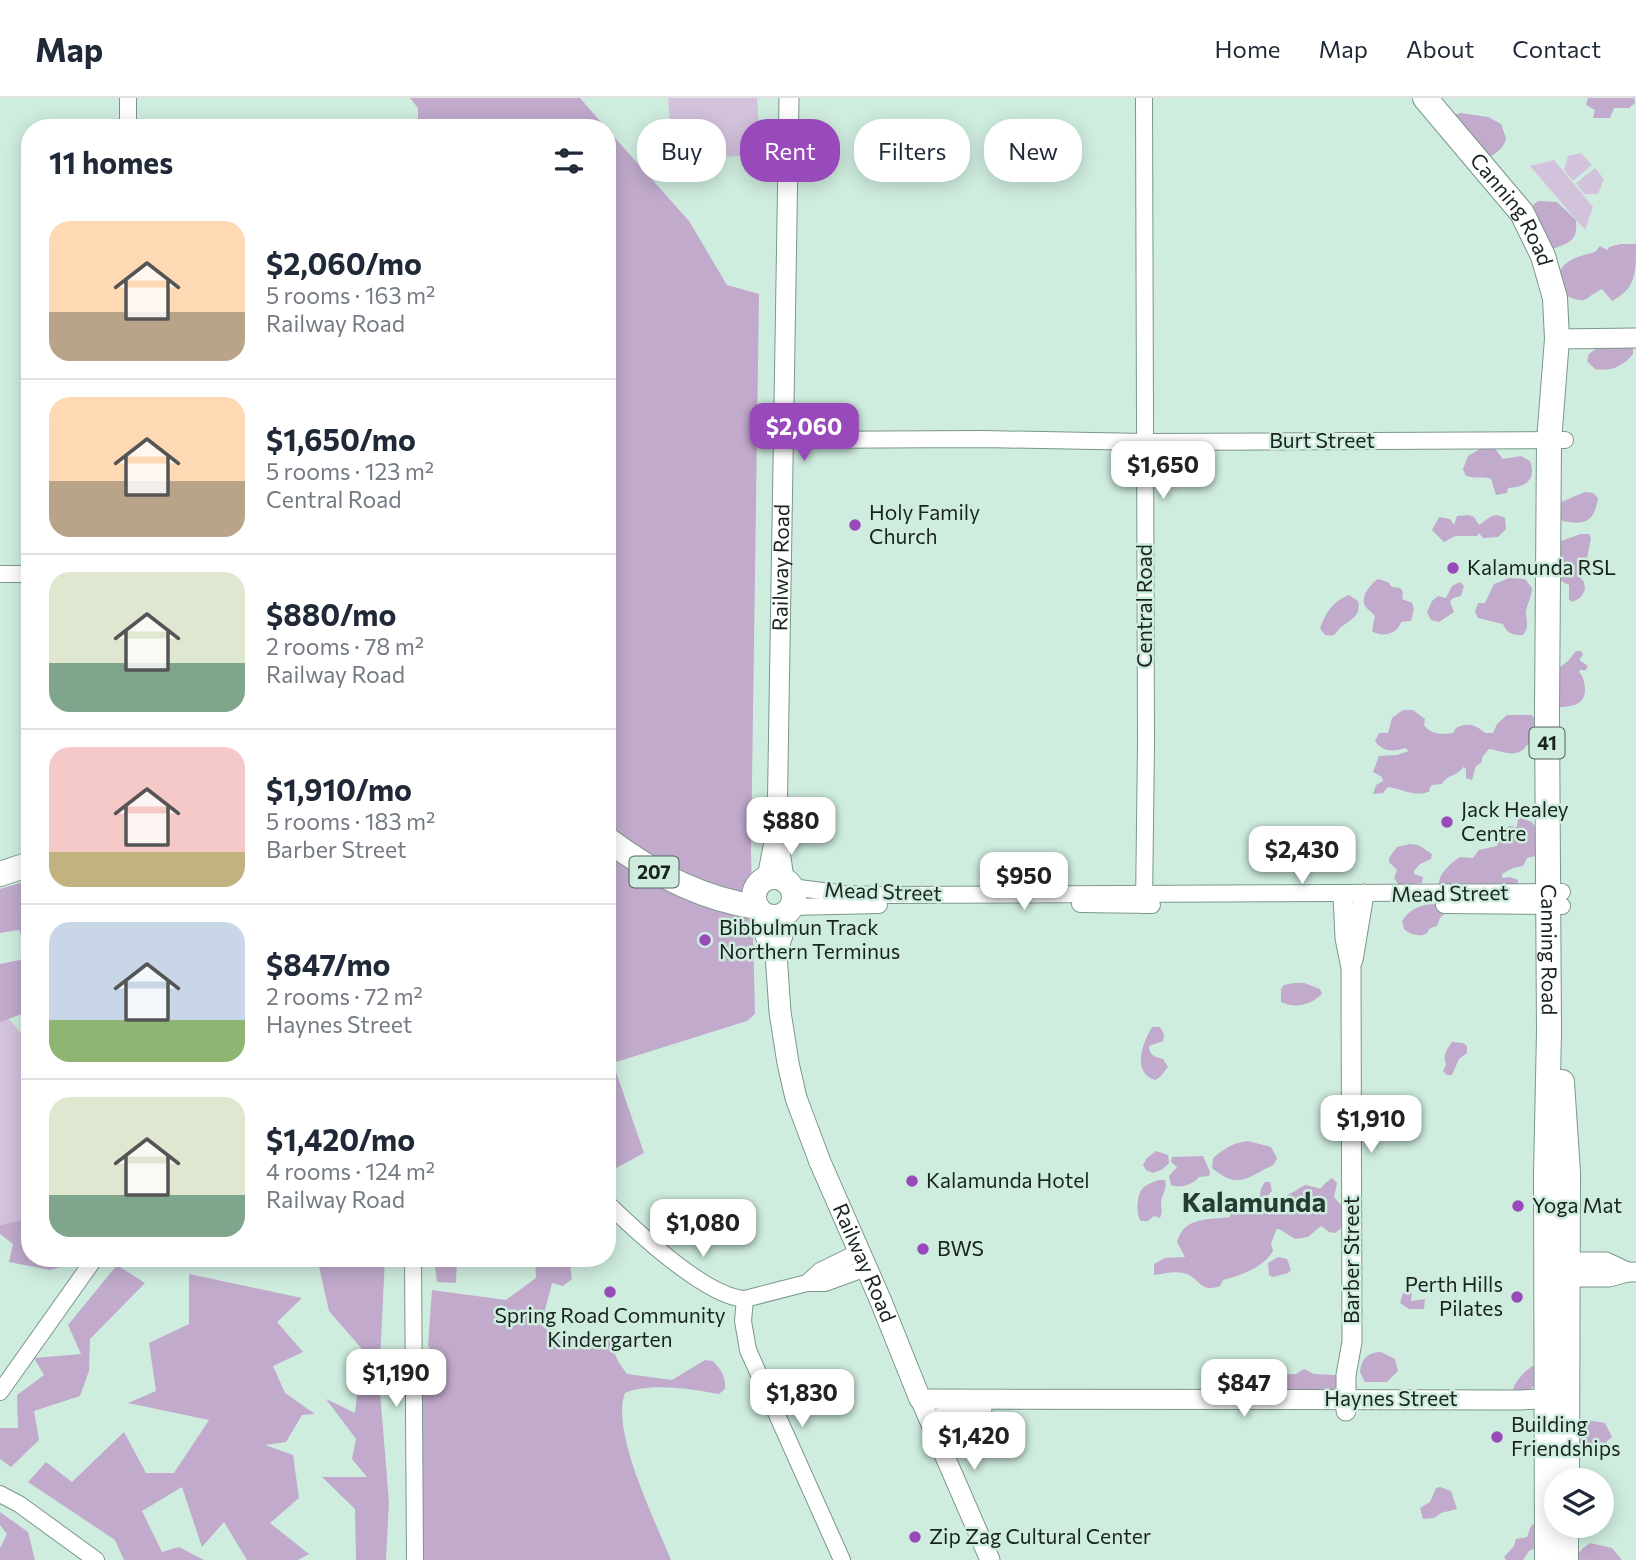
<!DOCTYPE html>
<meta charset="utf-8">
<style>
:root{--surface:#fff;--page:#f2f2f3;--text:#1f2937;--muted:#747a83;--line:#e0e1e3;--accent:#9849ba}
body{margin:0;font-family:Commissioner,sans-serif;background:var(--page);color:var(--text);height:100vh;display:flex;flex-direction:column;font-size:26px;white-space:nowrap}
*{box-sizing:border-box;margin:0}
p{font-size:23px;color:var(--muted)}
.icon{flex:none;width:38px;height:38px;fill:none;stroke:currentColor;stroke-width:2;stroke-linecap:round;stroke-linejoin:round}
.map{position:relative;flex:1;overflow:hidden}
.side{position:absolute;left:21px;top:21px;width:595px;height:1148px;display:flex;flex-direction:column;background:var(--surface);border-radius:28px;box-shadow:0 4px 18px #0003}
.side>*{flex:none}
.hud{position:absolute;left:637px;top:21px;width:665px;height:63px;display:flex;gap:14px}
.tools{position:absolute;left:1544px;top:1370px;display:grid;gap:14px}
.tools a{display:grid;place-items:center;width:70px;height:70px;border-radius:50%;background:var(--surface);box-shadow:0 4px 18px #0003;font-size:35px}
.price{position:absolute;translate:-50% -60px;padding:0 16px;border-radius:14px;background:#fff;color:#222;font-size:23px;line-height:46px;filter:drop-shadow(0 2px 4px #0008)}
.price::after{content:'';position:absolute;left:50%;top:42px;width:21px;height:16px;margin-left:-10px;background:inherit;clip-path:polygon(0 0,100% 0,50% 100%)}
.price.selected{background:var(--accent);color:#fff}
ul{padding:0;list-style:none}
li{display:flex;align-items:center;gap:21px;height:175px;padding:0 28px}
li+li{border-top:2px solid var(--line)}
li span{display:grid;place-items:center;flex:none;width:196px;height:140px;border-radius:21px;color:#555}
li>.icon{margin-inline-start:auto}
span .icon{width:84px;height:84px;fill:#fffc;stroke-width:1}
li b{font-size:30px}
h2{display:flex;justify-content:space-between;align-items:center;height:84px;padding:0 28px;font-size:30px}
.pill{padding:0 24px;border-radius:28px;background:var(--surface);box-shadow:0 4px 18px #0003;font-size:24px;line-height:63px}
.pill.selected{background:var(--accent);color:#fff}
header{display:flex;align-items:center;gap:42px;box-sizing:border-box;height:98px;padding:0 35px;background:var(--surface);border-bottom:2px solid var(--line)}
header strong{font-size:33px}
nav{display:flex;gap:38px;margin-inline-start:auto;font-size:24px}
.map>svg:first-child{display:block}
</style>
<header>
<strong>Map</strong>
<nav><a>Home</a><a>Map</a><a>About</a><a>Contact</a></nav>
</header>
<div class="map">
<svg width="1636" height="1462" viewBox="0 0 1636 1462">
<rect width="100%" height="100%" fill="#cfeddf"/>
<g fill="#d3c2dc">
<path d="M 668,0 L 757,0 L 761,56 L 673,63 Z"/>
<path d="M 1581,55 L 1592,67 L 1573,83 L 1564,72 L 1568,58 Z"/>
<path d="M 1554,62 L 1593,109 L 1585,132 L 1530,68 Z"/>
<path d="M 1595,70 L 1604,81 L 1598,96 L 1584,96 L 1576,85 Z"/>
<path d="M 0,911 L 30,945 L 30,1120 L 0,1127 Z"/>
</g>
<g fill="#c1aacc">
<path d="M 410,0 L 580,0 L 606,30 L 418,30 L 418,10 Z"/>
<path d="M 1588,0 L 1634,0 L 1635,5 L 1629,10 L 1614,10 L 1610,20 L 1593,20 L 1595,12 L 1586,7 Z"/>
<path d="M 1461,15 L 1488,19 L 1501,26 L 1506,40 C 1503,61 1461,73 1453,52 C 1449,43 1452,27 1453,17 Z"/>
<path d="M 607,31 L 689,123 L 727,187 L 759,196 L 751,755 L 755,916 L 747,923 L 613,965 L 644,1055 L 607,1075 Z"/>
<path d="M 1539,103 L 1557,104 L 1576,122 C 1578,142 1570,145 1552,151 L 1532,113 L 1534,106 Z"/>
<path d="M 1621,146 L 1636,146 C 1636,176 1636,190 1612,203 L 1602,191 C 1582,201 1589,207 1564,197 L 1559,174 C 1567,160 1581,158 1595,154 L 1600,148 L 1607,152 L 1609,149 Z"/>
<path d="M 1601,247 L 1633,248 L 1633,256 C 1624,268 1610,274 1595,271 L 1587,263 L 1589,256 Z"/>
<path d="M 1485,348 L 1495,351 L 1503,361 L 1521,358 L 1530,363 C 1537,382 1525,390 1508,390 L 1507,395 L 1496,397 L 1491,381 C 1486,378 1475,381 1466,378 L 1463,371 L 1468,358 Z"/>
<path d="M 1585,394 L 1593,395 L 1598,400 C 1594,426 1583,428 1559,422 L 1559,405 Z"/>
<path d="M 1469,417 L 1474,419 L 1479,427 C 1489,421 1492,413 1505,420 L 1506,431 L 1498,439 L 1483,440 L 1479,435 L 1477,438 L 1455,438 L 1444,444 L 1432,432 L 1439,419 L 1450,421 L 1454,427 L 1457,418 Z"/>
<path d="M 1581,436 L 1589,436 L 1591,440 L 1586,465 L 1578,477 L 1584,484 L 1585,492 L 1580,500 L 1572,504 L 1569,501 L 1569,487 L 1557,481 L 1555,450 L 1561,443 Z"/>
<path d="M 1509,480 L 1525,481 L 1532,490 C 1532,498 1527,506 1526,514 C 1526,523 1530,528 1523,537 C 1513,537 1507,536 1503,526 L 1478,520 L 1475,514 L 1478,505 L 1485,505 L 1494,486 Z"/>
<path d="M 1378,481 L 1388,484 L 1392,489 L 1400,490 L 1403,494 L 1402,501 L 1412,505 L 1414,511 L 1411,523 L 1401,524 C 1398,536 1382,540 1372,533 L 1375,518 C 1372,514 1368,512 1365,508 C 1360,499 1371,485 1378,481 Z"/>
<path d="M 1460,484 L 1464,488 L 1461,498 L 1453,500 L 1450,504 L 1454,514 L 1439,524 L 1431,522 L 1427,514 L 1432,503 L 1438,498 L 1446,500 L 1452,488 Z"/>
<path d="M 1349,497 L 1358,503 C 1362,519 1349,522 1340,530 C 1334,536 1336,539 1325,537 L 1320,530 C 1326,514 1333,503 1349,497 Z"/>
<path d="M 1576,553 L 1581,553 L 1583,557 L 1579,562 L 1588,568 L 1586,572 L 1580,572 L 1579,574 C 1584,580 1584,583 1585,590 C 1586,607 1572,609 1557,609 L 1559,570 L 1568,563 Z"/>
<path d="M 1403,612 L 1413,612 L 1425,621 L 1424,627 C 1430,636 1443,637 1453,635 L 1456,630 C 1468,624 1476,627 1485,635 L 1493,635 L 1497,626 L 1507,617 L 1531,617 L 1536,621 L 1537,646 L 1527,647 C 1516,662 1505,653 1489,651 L 1483,658 L 1481,665 L 1476,668 L 1472,682 L 1466,680 L 1466,671 L 1463,669 C 1458,678 1446,677 1442,686 L 1432,687 L 1429,691 L 1430,693 C 1416,700 1403,691 1388,689 L 1383,695 L 1373,696 L 1376,687 L 1383,683 L 1382,679 L 1373,674 L 1379,658 L 1397,657 L 1409,653 L 1405,650 C 1394,654 1382,654 1375,643 L 1379,635 L 1388,635 L 1392,620 Z"/>
<path d="M 1521,720 L 1532,724 L 1538,734 L 1536,758 L 1527,760 L 1523,768 L 1513,770 L 1502,776 L 1502,780 L 1510,779 L 1518,782 L 1517,789 L 1450,789 L 1449,787 L 1439,786 C 1439,775 1451,765 1460,759 L 1473,760 L 1479,752 L 1497,748 L 1502,733 L 1509,728 L 1517,729 L 1518,721 Z"/>
<path d="M 1410,746 L 1418,747 L 1432,756 L 1431,761 L 1420,766 L 1414,773 L 1414,776 L 1423,779 L 1422,785 L 1399,787 L 1394,780 L 1397,772 L 1389,764 L 1389,760 L 1397,749 Z"/>
<path d="M 30,782 L 30,859 L 19,832 L 0,835 L 0,791 Z"/>
<path d="M 1437,806 L 1446,810 L 1445,815 L 1440,820 L 1437,828 L 1430,830 L 1427,835 C 1420,840 1410,836 1404,831 L 1402,823 C 1411,810 1421,806 1437,806 Z"/>
<path d="M 30,860 L 30,913 L 0,924 L 0,866 Z"/>
<path d="M 1293,885 L 1304,885 L 1320,891 L 1322,896 C 1311,907 1295,911 1281,904 L 1281,891 L 1284,887 Z"/>
<path d="M 1152,929 L 1160,929 L 1164,936 L 1163,943 L 1149,948 C 1149,958 1156,959 1163,961 L 1168,969 L 1160,979 L 1155,982 C 1131,974 1143,944 1152,929 Z"/>
<path d="M 1452,944 L 1463,945 L 1467,948 L 1467,955 L 1459,961 L 1452,977 L 1447,977 L 1443,973 L 1446,966 C 1442,958 1447,951 1452,944 Z"/>
<path d="M 1248,1043 L 1271,1049 L 1277,1060 C 1274,1068 1272,1068 1265,1071 C 1242,1084 1234,1088 1212,1070 L 1213,1060 C 1225,1050 1233,1045 1248,1043 Z"/>
<path d="M 1156,1053 L 1168,1057 L 1169,1065 L 1163,1071 L 1153,1075 L 1146,1072 L 1143,1067 L 1147,1060 Z"/>
<path d="M 1203,1058 L 1210,1074 L 1209,1078 L 1199,1079 C 1194,1086 1180,1091 1171,1087 L 1169,1078 L 1177,1069 L 1171,1064 L 1172,1059 Z"/>
<path d="M 1332,1080 L 1337,1085 L 1334,1099 L 1342,1108 L 1343,1129 L 1335,1135 L 1329,1134 L 1321,1128 L 1308,1139 L 1295,1141 L 1279,1131 L 1276,1132 L 1271,1146 L 1273,1153 C 1264,1169 1240,1178 1223,1182 L 1220,1188 C 1199,1196 1201,1179 1183,1175 C 1172,1173 1164,1176 1154,1177 L 1154,1166 L 1165,1160 L 1185,1159 L 1177,1144 C 1184,1118 1209,1122 1230,1119 C 1231,1099 1243,1099 1260,1098 L 1261,1090 L 1265,1084 L 1270,1084 L 1272,1093 L 1266,1099 L 1276,1104 L 1305,1087 C 1330,1092 1313,1093 1332,1080 Z"/>
<path d="M 1159,1082 L 1165,1082 C 1168,1091 1162,1095 1161,1104 C 1161,1110 1163,1113 1160,1120 L 1154,1118 L 1148,1123 L 1141,1123 C 1136,1117 1136,1097 1143,1090 C 1147,1086 1154,1084 1159,1082 Z"/>
<path d="M 30,1120 L 30,1160 L 84,1160 L 82,1163 L 50,1172 L 9,1164 L 13,1146 L 0,1136 L 0,1127 Z"/>
<path d="M 1278,1159 L 1287,1161 L 1291,1172 L 1288,1175 L 1273,1179 L 1269,1177 L 1268,1165 Z"/>
<path d="M 317,1160 L 385,1160 L 379,1282 L 389,1404 L 386,1462 L 356,1462 L 355,1411 L 322,1379 L 367,1379 L 352,1361 L 356,1341 L 326,1301 L 355,1315 L 362,1251 L 329,1213 Z"/>
<path d="M 434,1160 L 457,1160 L 456,1185 L 437,1184 Z"/>
<path d="M 535,1160 L 569,1160 L 572,1181 L 563,1188 L 552,1185 L 541,1227 L 562,1244 C 574,1241 611,1228 615,1245 C 616,1249 614,1253 615,1256 C 617,1263 623,1270 627,1276 L 672,1282 L 705,1262 L 713,1263 C 721,1272 726,1278 725,1291 L 719,1296 C 692,1291 650,1284 625,1295 C 610,1333 656,1424 671,1462 L 420,1462 L 421,1285 L 444,1278 L 428,1247 L 432,1192 L 506,1202 L 536,1180 Z"/>
<path d="M 117,1167 L 145,1185 L 90,1241 L 89,1273 L 80,1298 L 34,1313 L 39,1342 L 11,1369 L 0,1361 L 0,1330 L 18,1330 L 17,1297 L 44,1277 L 34,1260 L 81,1256 L 68,1227 Z"/>
<path d="M 189,1176 L 302,1200 L 277,1224 L 303,1254 L 273,1268 L 285,1295 L 315,1316 L 302,1317 L 286,1344 L 265,1347 L 293,1357 L 299,1400 L 270,1425 L 309,1456 L 298,1462 L 247,1462 L 224,1424 L 202,1449 L 182,1389 L 142,1413 L 162,1454 L 179,1449 L 204,1462 L 124,1462 L 115,1442 L 28,1384 L 46,1364 L 72,1384 L 124,1334 L 146,1375 L 174,1375 L 209,1322 L 128,1305 L 156,1293 L 149,1245 L 189,1226 Z"/>
<path d="M 1409,1193 L 1412,1195 L 1411,1203 L 1425,1201 L 1424,1211 L 1409,1211 L 1400,1205 L 1403,1195 Z"/>
<path d="M 1381,1254 L 1395,1261 L 1398,1273 L 1387,1284 L 1365,1284 L 1360,1274 C 1361,1261 1368,1254 1381,1254 Z"/>
<path d="M 1539,1265 L 1543,1281 L 1529,1292 L 1517,1294 L 1513,1292 C 1515,1282 1529,1268 1539,1265 Z"/>
<path d="M 1304,1271 L 1314,1276 L 1335,1277 L 1340,1279 L 1340,1292 L 1226,1294 L 1228,1287 L 1258,1277 L 1296,1276 Z"/>
<path d="M 1581,1321 L 1605,1325 L 1612,1339 L 1607,1343 L 1605,1351 L 1584,1355 L 1578,1344 L 1576,1322 Z"/>
<path d="M 1440,1389 L 1451,1393 L 1457,1411 L 1441,1415 L 1434,1420 L 1423,1421 L 1420,1410 L 1430,1404 L 1436,1390 Z"/>
<path d="M 0,1414 L 28,1434 L 35,1462 L 0,1462 L 0,1450 L 7,1436 L 0,1427 Z"/>
<path d="M 1537,1424 L 1537,1449 L 1529,1453 L 1523,1462 L 1506,1462 L 1504,1459 L 1514,1448 L 1516,1441 L 1527,1439 L 1531,1428 Z"/>
<path d="M 1590,1445 L 1612,1450 L 1622,1462 L 1574,1462 L 1582,1451 Z"/>
</g>
<g fill="none" stroke-linecap="round" stroke-linejoin="round">
<defs>
<g id="minor">
<path d="M 128,0 L 128,30"/>
<path d="M 1144,0 L 1146,645 L 1144,807"/>
<path d="M 785,342 L 983,341 L 1145,344 L 1565,342"/>
<path d="M 0,476 L 30,476"/>
<path d="M 791,789 L 845,796 L 879,797 L 1562,794"/>
<path d="M 1080,806 L 1152,807"/>
<path d="M 1444,807 L 1562,808"/>
<path d="M 791,809 L 879,807"/>
<path d="M 607,1105 C 636,1133 706,1199 745,1201 L 807,1185 L 825,1185 L 866,1170"/>
<path d="M 413,1160 L 415,1462"/>
<path d="M 807,1185 L 820,1173 L 859,1154"/>
<path d="M 745,1201 L 743,1223 L 748,1252 L 842,1462"/>
<path d="M 0,1294 L 95,1160"/>
<path d="M 0,1396 L 19,1406 L 96,1462"/>
</g>
<g id="tertiary">
<path d="M 1557,241 L 1636,240"/>
<path d="M 767,780 L 775,738"/>
<path id="s1" d="M 784,781 L 777,731 L 789,0"/>
<path d="M 1343,797 L 1345,840 L 1351,870 L 1352,1244 L 1346,1277 L 1346,1313"/>
<path d="M 1353,862 L 1364,796"/>
<path d="M 1553,1164 L 1606,1164 L 1627,1174"/>
<path d="M 1554,1179 L 1609,1179 L 1627,1174 L 1636,1174"/>
<path d="M 930,1323 L 957,1315 L 982,1313"/>
<path d="M 990,1462 L 920,1301 L 1519,1302 L 1559,1300"/>
</g>
<g id="secondary">
<path d="M 765,817 L 766,838 L 776,856"/>
<path id="s2" d="M 783,817 L 782,837 L 776,856 L 780,914 L 788,965 L 796,1000 L 820,1064 L 880,1201 L 920,1301"/>
</g>
<g id="primary">
<path id="s3" d="M 1425,0 L 1522,115 L 1543,158 L 1555,200 L 1557,241 L 1549,343 L 1547,614 L 1549,934 L 1546,1076 L 1547,1462"/>
<path d="M 607,741 C 652,775 701,801 757,809"/>
<path d="M 0,776 L 30,766"/>
<circle cx="774" cy="799" r="20"/>
<path d="M 1562,984 L 1568,1075 L 1567,1382"/>
<path d="M 1566,1462 L 1566,1428"/>
</g>
</defs>
<use href="#minor" stroke="#7b978a" stroke-width="18"/>
<use href="#tertiary" stroke="#7b978a" stroke-width="21"/>
<use href="#secondary" stroke="#7b978a" stroke-width="23"/>
<use href="#primary" stroke="#7b978a" stroke-width="26"/>
<use href="#minor" stroke="#fff" stroke-width="16"/>
<use href="#tertiary" stroke="#fff" stroke-width="19"/>
<use href="#secondary" stroke="#fff" stroke-width="21"/>
<use href="#primary" stroke="#fff" stroke-width="24"/>
</g>
<g fill="#9849ba" stroke="#cfeddf" stroke-width="2.5">
<circle cx="855" cy="427" r="7"/>
<circle cx="1453" cy="470" r="7"/>
<circle cx="1447" cy="724" r="7"/>
<circle cx="705" cy="842" r="7"/>
<circle cx="912" cy="1083" r="7"/>
<circle cx="1518" cy="1108" r="7"/>
<circle cx="923" cy="1151" r="7"/>
<circle cx="610" cy="1194" r="7"/>
<circle cx="1517" cy="1199" r="7"/>
<circle cx="1497" cy="1339" r="7"/>
<circle cx="915" cy="1439" r="7"/>
</g>
<g text-anchor="middle" stroke-width="5" stroke-linejoin="round" paint-order="stroke">
<g fill="#cfeddf" stroke="#506059" stroke-width="2">
<rect x="1529.5" y="629.5" width="35" height="31" rx="5"/>
<rect x="629.5" y="758.5" width="49" height="31" rx="5"/>
</g>
<g font-size="19" font-weight="bold" fill="#19241f">
<text x="1547" y="652">41</text>
<text x="654" y="781">207</text>
</g>
<g font-size="21" fill="#19241f" stroke="#cfeddf">
<text dy="7" stroke="none"><textPath href="#s3" startOffset="142">Canning Road</textPath></text>
<text x="1322" y="350">Burt Street</text>
<text dy="7" stroke="none"><textPath href="#s1" startOffset="312">Railway Road</textPath></text>
<text transform="translate(1145 508) rotate(-90)" y="7">Central Road</text>
<text transform="translate(883 794) rotate(2)" y="7">Mead Street</text>
<text transform="translate(1450 796) rotate(-1)" y="7">Mead Street</text>
<text dy="7" stroke="none"><textPath href="#s3" startOffset="894">Canning Road</textPath></text>
<text transform="translate(1352 1162) rotate(-90)" y="7">Barber Street</text>
<text dy="7" stroke="none"><textPath href="#s2" startOffset="364">Railway Road</textPath></text>
<text x="1391" y="1308">Haynes Street</text>
</g>
<g font-size="21" fill="#19241f" stroke="#cfeddf" text-anchor="start">
<text x="869" y="422">Holy Family<tspan x="869" dy="24">Church</tspan></text>
<text x="1467" y="477">Kalamunda RSL</text>
<text x="1461" y="719">Jack Healey<tspan x="1461" dy="24">Centre</tspan></text>
<text x="719" y="837">Bibbulmun Track<tspan x="719" dy="24">Northern Terminus</tspan></text>
<text x="926" y="1090">Kalamunda Hotel</text>
<text x="1532" y="1115">Yoga Mat</text>
<text x="937" y="1158">BWS</text>
<text x="1503" y="1194" text-anchor="end">Perth Hills<tspan x="1503" dy="24">Pilates</tspan></text>
<text x="610" y="1225" text-anchor="middle">Spring Road Community<tspan x="610" dy="24">Kindergarten</tspan></text>
<text x="1511" y="1334">Building<tspan x="1511" dy="24">Friendships</tspan></text>
<text x="929" y="1446">Zip Zag Cultural Center</text>
</g>
<g font-size="28" font-weight="bold" fill="#233d32" stroke="#cfeddf">
<text x="1254" y="1114">Kalamunda</text>
</g>
</g>
</svg>
<div class="tools">
<a><svg class="icon" aria-label="layers" viewBox="0 0 24 24"><path d="M12 4l9 5-9 5-9-5zM3 14l9 5 9-5"/></svg></a>
</div>
<b class="price selected" style="left:804px;top:365px">$2,060</b>
<b class="price" style="left:1163px;top:403px">$1,650</b>
<b class="price" style="left:791px;top:759px">$880</b>
<b class="price" style="left:1302px;top:788px">$2,430</b>
<b class="price" style="left:1024px;top:814px">$950</b>
<b class="price" style="left:1371px;top:1057px">$1,910</b>
<b class="price" style="left:703px;top:1161px">$1,080</b>
<b class="price" style="left:396px;top:1311px">$1,190</b>
<b class="price" style="left:1244px;top:1321px">$847</b>
<b class="price" style="left:802px;top:1331px">$1,830</b>
<b class="price" style="left:974px;top:1374px">$1,420</b>
<div class="hud">
<a class="pill">Buy</a>
<a class="pill selected">Rent</a>
<a class="pill">Filters</a>
<a class="pill">New</a>
</div>
<section class="side">
<h2>11 homes<svg class="icon" aria-label="filters" viewBox="0 0 24 24"><path d="M4 7h16M4 17h16"/><circle cx="9" cy="7" r="2"/><circle cx="15" cy="17" r="2"/></svg></h2>
<ul>
<li><span style="background:linear-gradient(#ffd9b3 65%,#b9a48a 0)"><svg class="icon" aria-label="home" viewBox="0 0 24 24"><path d="M3 11l9-7 9 7M6 9v11h12V9"/></svg></span><div><b>$2,060/mo</b><p>5 rooms · 163 m²</p><p>Railway Road</p></div></li>
<li><span style="background:linear-gradient(#ffd9b3 60%,#b9a48a 0)"><svg class="icon" aria-label="home" viewBox="0 0 24 24"><path d="M3 11l9-7 9 7M6 9v11h12V9"/></svg></span><div><b>$1,650/mo</b><p>5 rooms · 123 m²</p><p>Central Road</p></div></li>
<li><span style="background:linear-gradient(#dfe7d0 65%,#7fa58c 0)"><svg class="icon" aria-label="home" viewBox="0 0 24 24"><path d="M3 11l9-7 9 7M6 9v11h12V9"/></svg></span><div><b>$880/mo</b><p>2 rooms · 78 m²</p><p>Railway Road</p></div></li>
<li><span style="background:linear-gradient(#f6c9c9 75%,#c2b280 0)"><svg class="icon" aria-label="home" viewBox="0 0 24 24"><path d="M3 11l9-7 9 7M6 9v11h12V9"/></svg></span><div><b>$1,910/mo</b><p>5 rooms · 183 m²</p><p>Barber Street</p></div></li>
<li><span style="background:linear-gradient(#c9d6e8 70%,#8fb573 0)"><svg class="icon" aria-label="home" viewBox="0 0 24 24"><path d="M3 11l9-7 9 7M6 9v11h12V9"/></svg></span><div><b>$847/mo</b><p>2 rooms · 72 m²</p><p>Haynes Street</p></div></li>
<li><span style="background:linear-gradient(#dfe7d0 70%,#7fa58c 0)"><svg class="icon" aria-label="home" viewBox="0 0 24 24"><path d="M3 11l9-7 9 7M6 9v11h12V9"/></svg></span><div><b>$1,420/mo</b><p>4 rooms · 124 m²</p><p>Railway Road</p></div></li>
</ul>
</section>
</div>
